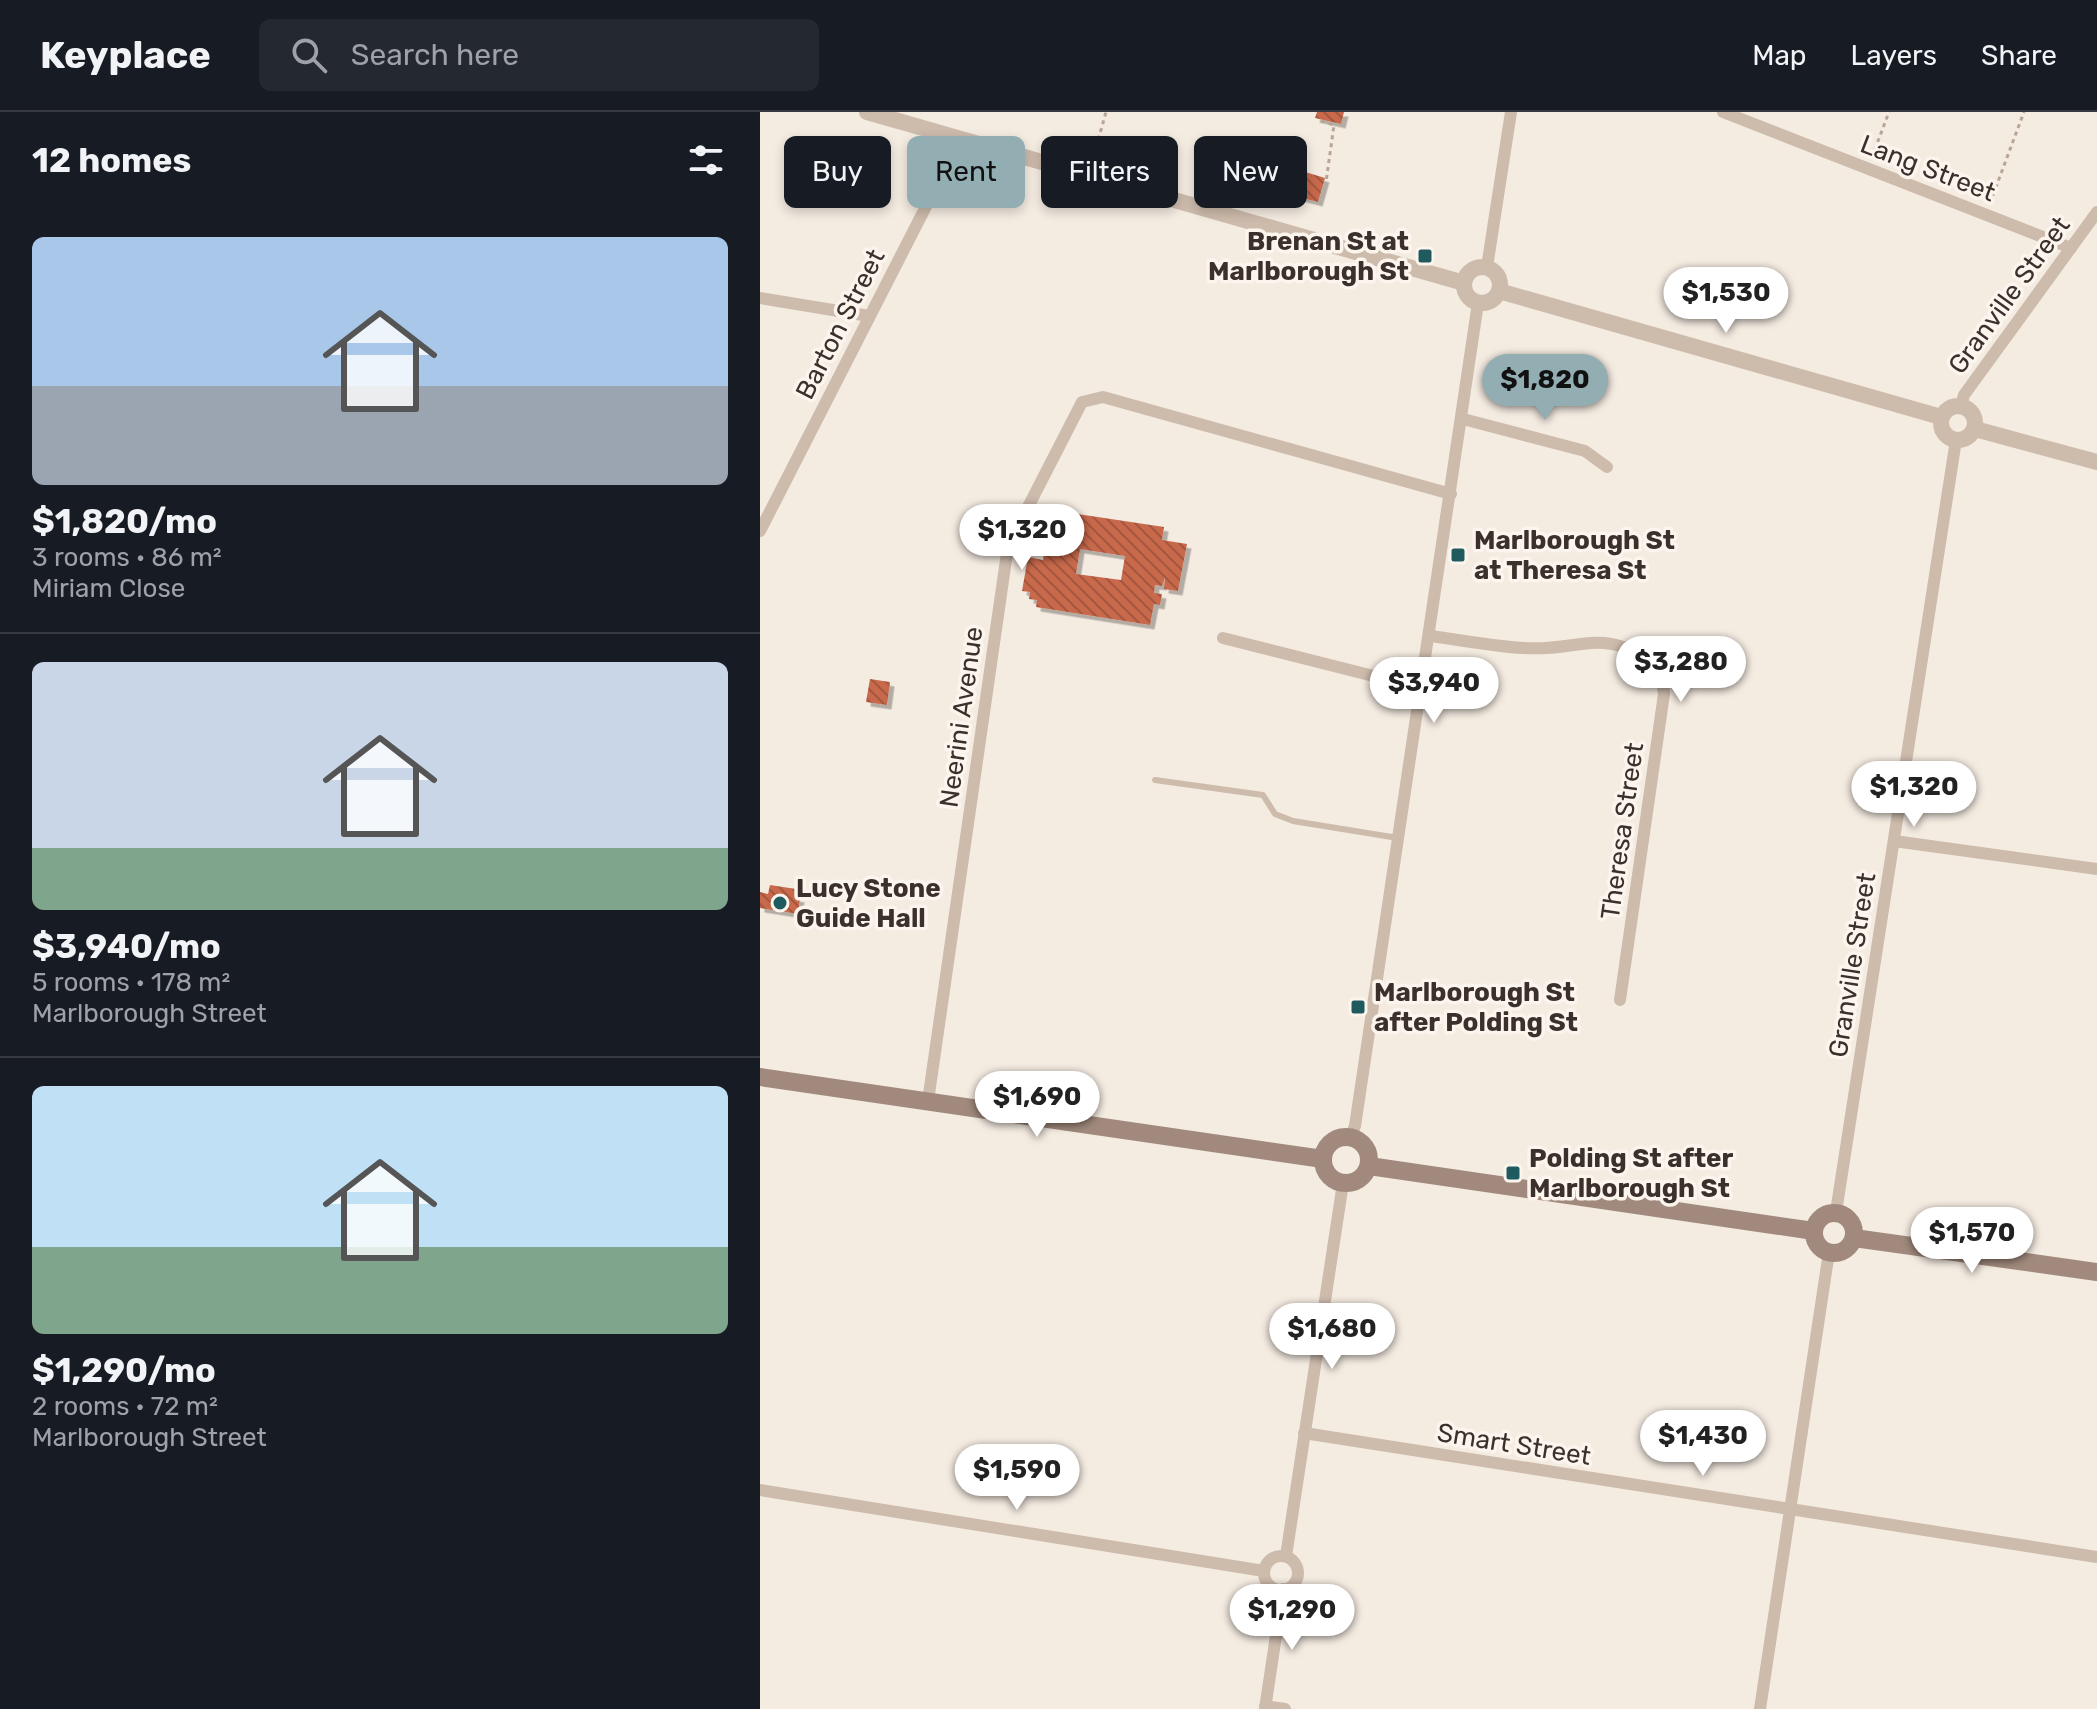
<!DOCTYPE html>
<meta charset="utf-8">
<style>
:root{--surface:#171b24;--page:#242831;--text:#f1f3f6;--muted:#9ea1a6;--line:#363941;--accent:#92aeb2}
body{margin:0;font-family:Rubik,sans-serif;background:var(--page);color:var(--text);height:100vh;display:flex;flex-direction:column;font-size:30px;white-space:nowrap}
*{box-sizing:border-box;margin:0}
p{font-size:26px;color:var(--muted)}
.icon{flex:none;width:44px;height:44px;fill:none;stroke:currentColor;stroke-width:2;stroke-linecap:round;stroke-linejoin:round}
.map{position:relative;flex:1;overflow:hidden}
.drawer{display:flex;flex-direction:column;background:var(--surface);width:760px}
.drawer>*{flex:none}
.guide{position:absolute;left:24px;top:24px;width:760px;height:72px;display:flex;gap:16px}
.price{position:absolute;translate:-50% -68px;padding:0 18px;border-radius:28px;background:#fff;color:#222;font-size:26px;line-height:52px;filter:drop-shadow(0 2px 4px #0008)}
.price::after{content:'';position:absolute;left:50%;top:48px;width:24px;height:18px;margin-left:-12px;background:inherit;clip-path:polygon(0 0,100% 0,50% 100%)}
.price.current{background:var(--accent);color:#111}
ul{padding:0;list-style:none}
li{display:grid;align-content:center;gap:16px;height:424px;padding:0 32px}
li+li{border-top:2px solid var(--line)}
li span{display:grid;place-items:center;height:248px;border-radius:12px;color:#555}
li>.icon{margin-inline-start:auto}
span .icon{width:144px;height:144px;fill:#fffc;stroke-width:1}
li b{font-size:34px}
h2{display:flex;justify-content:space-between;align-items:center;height:96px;padding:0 32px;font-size:34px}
.pill{padding:0 28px;border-radius:12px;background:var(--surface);box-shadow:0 4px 12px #0003;font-size:28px;line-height:72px}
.pill.current{background:var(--accent);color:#111}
header{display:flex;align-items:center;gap:48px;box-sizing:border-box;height:112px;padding:0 40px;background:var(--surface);border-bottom:2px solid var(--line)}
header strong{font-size:38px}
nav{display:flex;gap:44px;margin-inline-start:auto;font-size:28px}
.search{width:560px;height:72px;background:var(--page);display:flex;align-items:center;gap:20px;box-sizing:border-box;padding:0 28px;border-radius:12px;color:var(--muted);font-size:30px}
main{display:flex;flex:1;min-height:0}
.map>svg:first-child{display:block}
</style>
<header>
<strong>Keyplace</strong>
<div class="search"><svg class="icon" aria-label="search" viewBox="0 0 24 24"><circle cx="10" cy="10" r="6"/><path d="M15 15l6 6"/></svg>Search here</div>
<nav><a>Map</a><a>Layers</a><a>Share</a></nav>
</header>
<main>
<section class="drawer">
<h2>12 homes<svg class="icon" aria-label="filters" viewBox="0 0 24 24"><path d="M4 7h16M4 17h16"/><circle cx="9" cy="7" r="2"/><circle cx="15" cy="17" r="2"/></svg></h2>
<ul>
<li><span style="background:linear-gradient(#a9c7e8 60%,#9aa5b1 0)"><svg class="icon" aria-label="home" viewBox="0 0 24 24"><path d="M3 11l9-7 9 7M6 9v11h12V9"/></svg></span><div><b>$1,820/mo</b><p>3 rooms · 86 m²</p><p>Miriam Close</p></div></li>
<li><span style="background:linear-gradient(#c9d6e8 75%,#7fa58c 0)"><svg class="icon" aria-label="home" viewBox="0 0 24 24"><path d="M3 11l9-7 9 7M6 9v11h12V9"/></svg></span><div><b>$3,940/mo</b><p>5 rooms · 178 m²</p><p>Marlborough Street</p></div></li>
<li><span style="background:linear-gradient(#bfe0f5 65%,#7fa58c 0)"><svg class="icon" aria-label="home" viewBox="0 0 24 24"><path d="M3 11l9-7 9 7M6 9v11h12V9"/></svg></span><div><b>$1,290/mo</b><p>2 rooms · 72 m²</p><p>Marlborough Street</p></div></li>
</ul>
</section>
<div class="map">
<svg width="1337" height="1597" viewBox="0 0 1337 1597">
<defs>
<pattern id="building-back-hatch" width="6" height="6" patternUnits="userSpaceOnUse" patternTransform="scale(2)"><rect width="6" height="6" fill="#c8694b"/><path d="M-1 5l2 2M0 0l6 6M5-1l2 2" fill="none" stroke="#a4573f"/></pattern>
<filter id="shadow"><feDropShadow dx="4.5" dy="4.5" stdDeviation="0" flood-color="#0004"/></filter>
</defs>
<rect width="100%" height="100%" fill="#f4ebe1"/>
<g fill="url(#building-back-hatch)" fill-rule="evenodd" filter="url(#shadow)">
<path d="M 557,0 L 584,0 L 581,12 L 555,6 Z"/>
<path d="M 542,59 L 565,66 L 558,90 L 535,84 Z"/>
<path d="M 291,398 L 404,415 L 402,428 L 427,432 L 418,479 L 404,477 L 405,465 L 402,474 L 395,473 L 394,481 L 402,482 L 400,493 L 394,492 L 390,513 L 276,495 L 277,488 L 269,487 L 270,480 L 262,479 L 268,445 L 283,448 ZM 320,437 L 365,444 L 361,468 L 316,462 Z"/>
<path d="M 110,567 L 130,570 L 127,593 L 106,590 Z"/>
<path d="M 10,773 L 36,777 L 35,785 L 40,786 L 38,802 L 0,796 L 0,780 L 8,782 Z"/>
</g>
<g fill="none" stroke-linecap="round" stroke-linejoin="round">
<g stroke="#b9a596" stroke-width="3" stroke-dasharray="4 4" stroke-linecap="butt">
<path d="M 561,9 L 574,13 L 566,70"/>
<path d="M 334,43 L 346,0"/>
<path d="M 1112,45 L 1129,0"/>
<path d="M 1230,91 L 1264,0"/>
</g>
<path stroke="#cdbbac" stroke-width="6" d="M 395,668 L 503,683 L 515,702 L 533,709 L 638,726"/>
<g stroke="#cdbbac" stroke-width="12">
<path d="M 963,0 L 1311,136"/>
<path d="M 727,155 L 751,0"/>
<path d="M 0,186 L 109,204"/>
<path d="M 1201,294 L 1204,283 L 1337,100"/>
<path d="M 703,307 L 825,339 L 847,355"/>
<path d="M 0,419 L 201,26"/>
<path d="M 670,524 C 701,528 732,534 763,536 C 823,540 840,512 900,555 L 904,582 L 860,888"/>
<path d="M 463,526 L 661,576"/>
<path d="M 1134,729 L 1337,757"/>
<path d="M 168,989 L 248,434 L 322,290 L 343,285 L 691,382"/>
<path d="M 590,1026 L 595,1014 L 718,191"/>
<path d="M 1076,1100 L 1196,328"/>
<path d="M 544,1321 L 1337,1445"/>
<path d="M 0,1378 L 504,1459"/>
<circle cx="521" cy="1461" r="17"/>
<path d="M 526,1444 L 583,1071"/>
<path d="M 505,1594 L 525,1597"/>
<path d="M 505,1597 L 523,1477"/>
<path d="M 1000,1597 L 1069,1140"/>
</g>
<g stroke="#cdbbac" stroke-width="16">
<path d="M 107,0 L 704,171"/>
<circle cx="722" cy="173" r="18"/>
<path d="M 739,179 L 1181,305"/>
<circle cx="1198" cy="311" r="17"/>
<path d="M 1215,317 L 1337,350"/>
</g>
<g stroke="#a18a7d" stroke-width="18">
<path d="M 0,965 L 563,1047"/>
<circle cx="586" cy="1048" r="23"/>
<path d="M 609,1054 L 1054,1119"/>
<circle cx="1074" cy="1121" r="20"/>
<path d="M 1094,1126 L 1337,1160"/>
</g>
</g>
<g fill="#1f5a5e" stroke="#fbf5ee" stroke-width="3">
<rect x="657" y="136" width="16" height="16" rx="4"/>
<rect x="690" y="435" width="16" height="16" rx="4"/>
<circle cx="20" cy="791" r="8"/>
<rect x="590" y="887" width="16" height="16" rx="4"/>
<rect x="745" y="1053" width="16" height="16" rx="4"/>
</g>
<g text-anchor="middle" stroke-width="7" stroke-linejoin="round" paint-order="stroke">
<g font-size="26" fill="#3b302b" stroke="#fbf5ee">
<text transform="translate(1168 56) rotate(21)" y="9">Lang Street</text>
<text transform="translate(1249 183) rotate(-54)" y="9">Granville Street</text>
<text transform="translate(80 212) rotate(-63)" y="9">Barton Street</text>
<text transform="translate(201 605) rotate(-82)" y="9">Neerini Avenue</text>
<text transform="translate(862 719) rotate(-82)" y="9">Theresa Street</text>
<text transform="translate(1092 853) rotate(-81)" y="9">Granville Street</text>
<text transform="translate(754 1332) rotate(9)" y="9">Smart Street</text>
</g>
<g font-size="26" font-weight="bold" fill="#3b302b" stroke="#fbf5ee" text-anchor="start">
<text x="649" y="138" text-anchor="end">Brenan St at<tspan x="649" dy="30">Marlborough St</tspan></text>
<text x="714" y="437">Marlborough St<tspan x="714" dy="30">at Theresa St</tspan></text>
<text x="36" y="785">Lucy Stone<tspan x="36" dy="30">Guide Hall</tspan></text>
<text x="614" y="889">Marlborough St<tspan x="614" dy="30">after Polding St</tspan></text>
<text x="769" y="1055">Polding St after<tspan x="769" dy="30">Marlborough St</tspan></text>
</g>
</g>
</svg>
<b class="price" style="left:966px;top:223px">$1,530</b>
<b class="price current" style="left:785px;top:310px">$1,820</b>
<b class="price" style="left:262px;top:460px">$1,320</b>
<b class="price" style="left:921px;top:592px">$3,280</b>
<b class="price" style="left:674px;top:613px">$3,940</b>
<b class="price" style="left:1154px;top:717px">$1,320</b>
<b class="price" style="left:277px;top:1027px">$1,690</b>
<b class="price" style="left:1212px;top:1163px">$1,570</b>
<b class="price" style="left:572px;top:1259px">$1,680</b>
<b class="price" style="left:943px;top:1366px">$1,430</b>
<b class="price" style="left:257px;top:1400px">$1,590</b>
<b class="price" style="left:532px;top:1540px">$1,290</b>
<div class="guide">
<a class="pill">Buy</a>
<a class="pill current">Rent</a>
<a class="pill">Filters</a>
<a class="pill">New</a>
</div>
</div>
</main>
